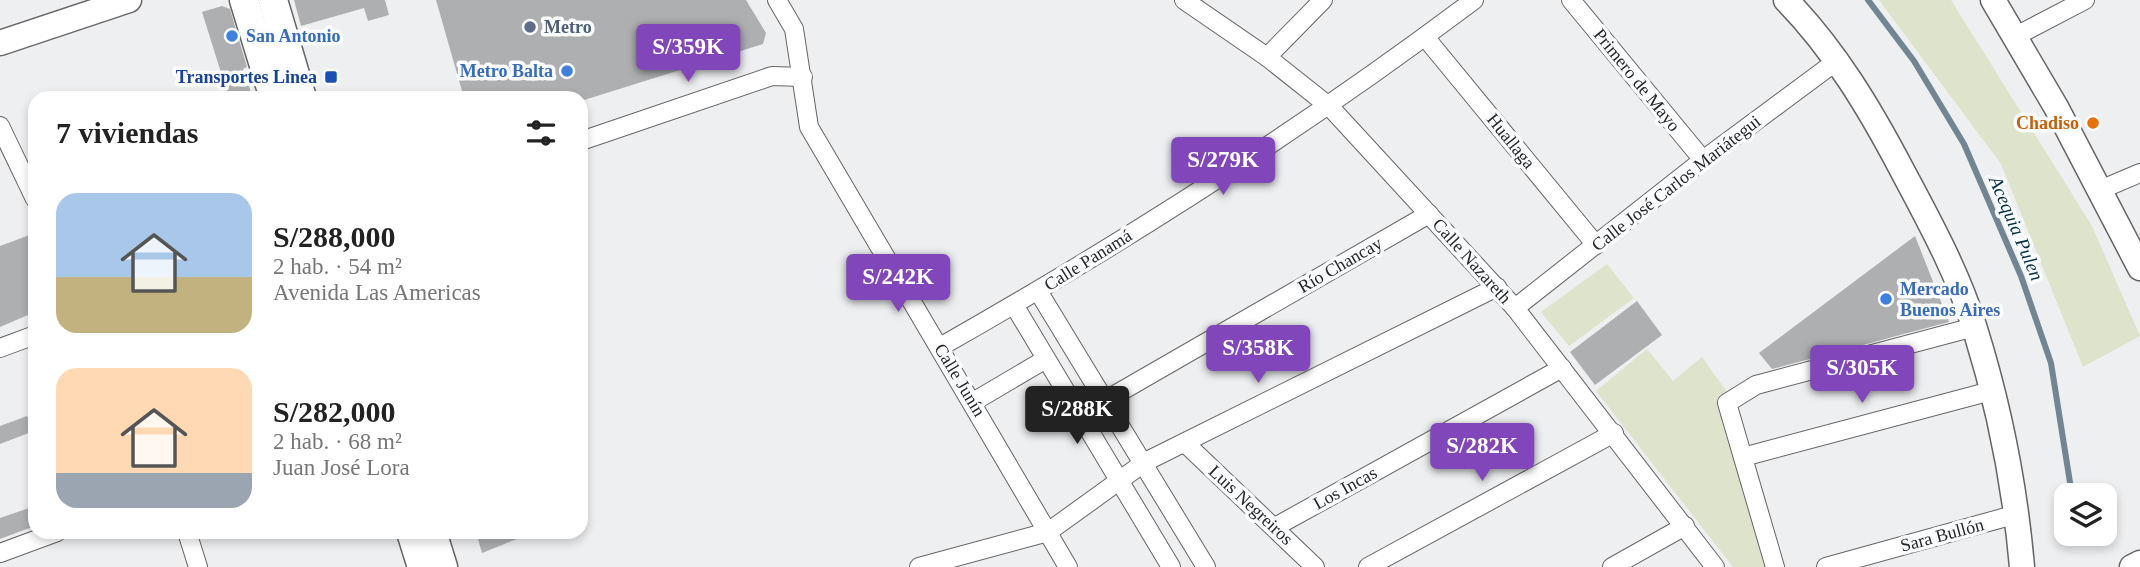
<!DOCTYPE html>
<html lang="es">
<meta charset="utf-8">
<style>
:root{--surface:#fff;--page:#f2f2f2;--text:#222;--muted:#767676;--accent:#8246bb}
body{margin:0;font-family:"Times New Roman",serif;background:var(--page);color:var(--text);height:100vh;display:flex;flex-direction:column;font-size:26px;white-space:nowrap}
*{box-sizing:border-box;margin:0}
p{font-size:23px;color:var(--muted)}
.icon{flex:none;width:38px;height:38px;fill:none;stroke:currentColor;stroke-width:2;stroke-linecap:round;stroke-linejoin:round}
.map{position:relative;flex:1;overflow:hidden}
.sheet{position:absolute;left:28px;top:91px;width:560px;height:448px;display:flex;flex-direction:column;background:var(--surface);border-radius:21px;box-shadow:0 4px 10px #0003}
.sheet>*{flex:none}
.controls{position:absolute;left:2054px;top:483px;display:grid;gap:14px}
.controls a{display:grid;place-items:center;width:63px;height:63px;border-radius:14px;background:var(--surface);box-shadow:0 4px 10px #0003;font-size:35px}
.price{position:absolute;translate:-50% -60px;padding:0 16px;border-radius:7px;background:var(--accent);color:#fff;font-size:23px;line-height:46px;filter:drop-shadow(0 2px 4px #0008)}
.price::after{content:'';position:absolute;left:50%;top:42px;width:21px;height:16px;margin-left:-10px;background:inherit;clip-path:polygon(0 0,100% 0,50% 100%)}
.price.current{background:#222;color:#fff}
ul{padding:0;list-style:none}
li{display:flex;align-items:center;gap:21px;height:175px;padding:0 28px}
li span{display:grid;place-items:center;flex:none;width:196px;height:140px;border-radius:21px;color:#555}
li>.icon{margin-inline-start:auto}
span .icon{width:84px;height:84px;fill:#fffc;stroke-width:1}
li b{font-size:30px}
h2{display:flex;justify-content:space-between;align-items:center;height:84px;padding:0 28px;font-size:30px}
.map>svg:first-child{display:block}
</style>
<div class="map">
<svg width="2140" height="567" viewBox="0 0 2140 567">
<rect width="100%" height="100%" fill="#eeeff1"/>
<g fill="#dde4cb">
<path d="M 1879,0 L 1951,0 L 2092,226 L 2140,336 L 2083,367 L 2001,164 Z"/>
<path d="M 1607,264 L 1634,298 L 1569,346 L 1541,312 Z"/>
<path d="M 1647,349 L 1673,381 L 1702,357 L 1730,396 L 1719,409 L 1765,567 L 1733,567 L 1596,391 Z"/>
</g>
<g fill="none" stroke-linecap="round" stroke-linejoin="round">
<g stroke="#718592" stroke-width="6">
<path d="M 1868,0 L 1914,61 L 1964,144 L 2021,276 L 2051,363 L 2072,495"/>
<path d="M 2079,534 L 2079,538"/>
</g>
</g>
<g fill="#aeafb1">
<path d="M 294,0 L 385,0 L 389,15 L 368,21 L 364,8 L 301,26 Z"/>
<path d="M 436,0 L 746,0 L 766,33 L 763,44 L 581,101 L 581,98 L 464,98 Z"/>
<path d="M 222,6 L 230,9 L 247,67 L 243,69 L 253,98 L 229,98 L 202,12 Z"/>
<path d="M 35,233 L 35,312 L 0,327 L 0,246 Z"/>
<path d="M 1915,236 L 1949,322 L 1772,369 L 1759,353 Z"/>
<path d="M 1637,301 L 1662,335 L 1595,385 L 1570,352 Z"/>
<path d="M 27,416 L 34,431 L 0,444 L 0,426 Z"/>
<path d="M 35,506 L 35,526 L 0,539 L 0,518 Z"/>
<path d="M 476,532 L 532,532 L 532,533 L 482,553 Z"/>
</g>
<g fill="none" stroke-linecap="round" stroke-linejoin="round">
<defs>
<g id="street">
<path d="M 777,0 L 794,29 L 809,127 L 1068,567"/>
<path d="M 1184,0 L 1267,57 L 1330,107 L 1515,308 L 1715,567"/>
<path d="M 1571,0 L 1703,160"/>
<path d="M 2016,36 L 2085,0"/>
<path d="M 1425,37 L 1596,245"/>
<path d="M 1267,57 L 1323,0"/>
<path d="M 0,126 L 35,199"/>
<path d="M 581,141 L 772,76 L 803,77"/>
<path d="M 2100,190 L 2140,173"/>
<path d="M 1038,291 L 1206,567"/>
<path d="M 1014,305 L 1171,567"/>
<path d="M 1515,308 L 1703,160 L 1838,60"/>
<path d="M 940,347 C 1125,242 1304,128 1474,0"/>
<path d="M 0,348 L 35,335"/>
<path d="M 1106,400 L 1429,214"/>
<path d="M 973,402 L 1046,359"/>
<path d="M 1185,443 L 1315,567"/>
<path d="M 1743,457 L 1991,391"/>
<path d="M 1275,527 L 1562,368"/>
<path d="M 187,532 L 198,567"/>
<path d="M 0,553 L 57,532"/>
<path d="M 919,567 L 1048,532 L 1145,462 L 1497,287"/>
<path d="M 1368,567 L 1614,433"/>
<path d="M 1612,567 L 1685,526"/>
<path d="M 1775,567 L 1727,403 L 1756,385 L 1974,327"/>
<path d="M 1826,567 L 2017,514"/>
</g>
<g id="secondary">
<path d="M 1786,0 C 1834,49 1870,109 1902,170 C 1929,221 1958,273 1975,329 C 1999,406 2015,486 2022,567"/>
<path d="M 1993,0 L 2056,107 L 2140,268"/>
<path d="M 0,43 L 129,0"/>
<path d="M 2132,567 L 2140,563"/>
</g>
<g id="primary">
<path d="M 244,0 L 274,98"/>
<path d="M 273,0 L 302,98"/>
<path d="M 411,532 L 422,567"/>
<path d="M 432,532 L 443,567"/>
</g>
</defs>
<use href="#street" stroke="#656567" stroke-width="20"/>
<use href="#secondary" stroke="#656567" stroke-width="27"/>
<use href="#primary" stroke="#656567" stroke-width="31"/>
<use href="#street" stroke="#fff" stroke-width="18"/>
<use href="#secondary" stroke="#fff" stroke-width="24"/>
<use href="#primary" stroke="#fff" stroke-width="28"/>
</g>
<circle fill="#5c6f8a" stroke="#fbfcfe" stroke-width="2.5" cx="530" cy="27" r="7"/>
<g fill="#3f7fe0" stroke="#fbfcfe" stroke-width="2.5">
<circle cx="232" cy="36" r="7"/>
<circle cx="567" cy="71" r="7"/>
<circle cx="1886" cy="299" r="7"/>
</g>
<rect fill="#1a4fb4" stroke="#fbfcfe" stroke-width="2.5" x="324" y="70" width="14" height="14" rx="3.5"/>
<circle fill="#e8710a" stroke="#fbfcfe" stroke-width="2.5" cx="2093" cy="123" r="7"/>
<g text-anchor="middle" stroke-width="7" stroke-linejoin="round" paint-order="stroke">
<g font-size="18" font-weight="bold" fill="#4e5e75" stroke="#fbfcfe" text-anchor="start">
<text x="544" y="33">Metro</text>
</g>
<g font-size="18" font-weight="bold" fill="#366cbe" stroke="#fbfcfe" text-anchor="start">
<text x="246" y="42">San Antonio</text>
<text x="553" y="77" text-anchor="end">Metro Balta</text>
<text x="1900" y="295">Mercado<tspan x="1900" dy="21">Buenos Aires</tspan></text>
</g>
<g font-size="18" font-weight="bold" fill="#164399" stroke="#fbfcfe" text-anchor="end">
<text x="317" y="83">Transportes Linea</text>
</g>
<g font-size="18" fill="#262627" stroke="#fbfcfe">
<text transform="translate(1637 80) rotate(51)" y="6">Primero de Mayo</text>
<text transform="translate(1511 141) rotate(51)" y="6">Huallaga</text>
<text transform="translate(1676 183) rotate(-38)" y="6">Calle José Carlos Mariátegui</text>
<text transform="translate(1088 260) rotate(-32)" y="6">Calle Panamá</text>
<text transform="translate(1472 261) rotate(48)" y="6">Calle Nazareth</text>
<text transform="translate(1340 265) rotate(-30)" y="6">Río Chancay</text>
<text transform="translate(960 380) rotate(59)" y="6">Calle Junín</text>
<text transform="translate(1345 488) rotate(-29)" y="6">Los Incas</text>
<text transform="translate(1251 505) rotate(43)" y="6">Luis Negreiros</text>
<text transform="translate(1942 535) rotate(-15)" y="6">Sara Bullón</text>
</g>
<g font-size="18" font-weight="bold" fill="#c56008" stroke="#fbfcfe" text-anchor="end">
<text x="2079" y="129">Chadiso</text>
</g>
<g font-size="19" font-style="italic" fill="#052f44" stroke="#fbfcfe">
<text transform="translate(2017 228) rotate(67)" y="7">Acequia Pulen</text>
</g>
</g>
</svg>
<div class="controls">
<a><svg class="icon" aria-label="layers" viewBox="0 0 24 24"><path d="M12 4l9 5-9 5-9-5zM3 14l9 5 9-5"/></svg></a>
</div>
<b class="price" style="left:688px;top:84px">S/359K</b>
<b class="price" style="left:1223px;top:197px">S/279K</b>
<b class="price" style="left:898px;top:314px">S/242K</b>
<b class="price" style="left:1258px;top:385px">S/358K</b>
<b class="price" style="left:1862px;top:405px">S/305K</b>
<b class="price current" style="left:1077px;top:446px">S/288K</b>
<b class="price" style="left:1482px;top:483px">S/282K</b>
<section class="sheet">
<h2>7 viviendas<svg class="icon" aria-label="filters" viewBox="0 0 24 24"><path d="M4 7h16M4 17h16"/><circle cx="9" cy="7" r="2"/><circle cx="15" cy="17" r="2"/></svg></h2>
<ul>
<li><span style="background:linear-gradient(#a9c7e8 60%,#c2b280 0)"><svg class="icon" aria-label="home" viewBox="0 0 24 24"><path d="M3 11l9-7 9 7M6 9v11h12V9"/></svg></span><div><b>S/288,000</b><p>2 hab. · 54 m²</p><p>Avenida Las Americas</p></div></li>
<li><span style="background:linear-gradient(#ffd9b3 75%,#9aa5b1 0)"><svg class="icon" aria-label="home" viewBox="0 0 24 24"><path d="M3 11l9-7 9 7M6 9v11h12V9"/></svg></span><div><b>S/282,000</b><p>2 hab. · 68 m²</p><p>Juan José Lora</p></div></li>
</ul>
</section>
</div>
